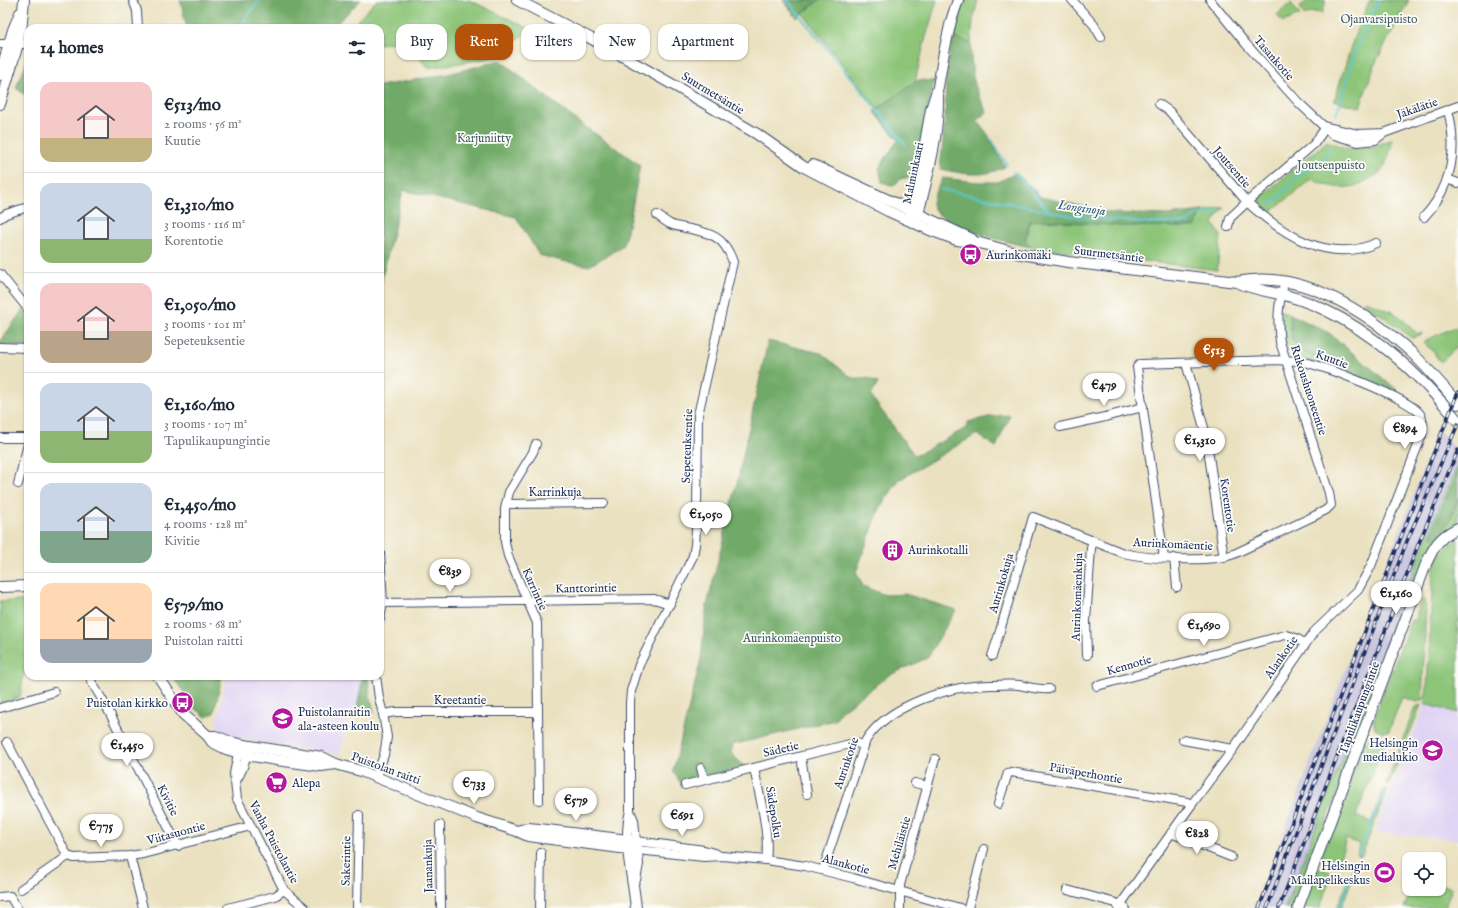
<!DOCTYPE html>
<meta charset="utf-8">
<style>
:root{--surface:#fff;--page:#f2f2f3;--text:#1f2937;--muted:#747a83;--line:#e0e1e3;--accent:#b45309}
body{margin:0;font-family:"IM FELL English",serif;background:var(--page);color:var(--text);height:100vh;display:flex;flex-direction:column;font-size:15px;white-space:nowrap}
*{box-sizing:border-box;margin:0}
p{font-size:13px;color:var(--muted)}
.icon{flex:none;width:22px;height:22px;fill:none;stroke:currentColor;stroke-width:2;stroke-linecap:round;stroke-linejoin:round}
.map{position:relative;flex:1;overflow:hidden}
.drawer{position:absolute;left:24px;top:24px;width:360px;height:656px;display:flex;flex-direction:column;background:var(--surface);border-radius:12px;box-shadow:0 1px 3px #0004}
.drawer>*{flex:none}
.top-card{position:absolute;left:396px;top:24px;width:380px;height:36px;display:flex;gap:8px}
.tools{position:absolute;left:1402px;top:852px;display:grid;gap:8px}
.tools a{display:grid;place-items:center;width:44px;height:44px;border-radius:8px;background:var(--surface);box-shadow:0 1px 3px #0004;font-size:20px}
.price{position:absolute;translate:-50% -34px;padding:0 9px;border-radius:14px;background:#fff;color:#222;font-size:13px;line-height:26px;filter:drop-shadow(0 1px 2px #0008)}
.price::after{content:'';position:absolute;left:50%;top:24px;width:12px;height:9px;margin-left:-6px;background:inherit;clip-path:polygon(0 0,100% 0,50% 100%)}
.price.current{background:var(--accent);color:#fff}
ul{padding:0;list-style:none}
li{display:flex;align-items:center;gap:12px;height:100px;padding:0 16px}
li+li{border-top:1px solid var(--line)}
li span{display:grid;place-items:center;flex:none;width:112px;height:80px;border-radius:12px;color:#555}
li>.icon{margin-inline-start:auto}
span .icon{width:48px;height:48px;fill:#fffc;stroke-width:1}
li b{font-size:17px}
h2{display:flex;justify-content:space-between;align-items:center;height:48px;padding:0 16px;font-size:17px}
.tag{padding:0 14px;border-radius:12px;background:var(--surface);box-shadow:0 1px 3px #0004;font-size:14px;line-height:36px}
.tag.current{background:var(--accent);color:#fff}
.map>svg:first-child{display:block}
</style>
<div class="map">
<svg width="1458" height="908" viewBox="0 0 1458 908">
<rect width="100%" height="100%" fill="#fdfcf7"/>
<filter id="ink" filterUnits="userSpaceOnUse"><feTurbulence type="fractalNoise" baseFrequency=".025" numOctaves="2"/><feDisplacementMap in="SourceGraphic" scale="8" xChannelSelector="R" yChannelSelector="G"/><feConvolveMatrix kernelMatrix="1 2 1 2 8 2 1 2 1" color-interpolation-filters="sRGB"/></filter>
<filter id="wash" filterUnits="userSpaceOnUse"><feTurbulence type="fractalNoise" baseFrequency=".012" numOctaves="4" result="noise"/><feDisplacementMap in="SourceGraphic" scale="16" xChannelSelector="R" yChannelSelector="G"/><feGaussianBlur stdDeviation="0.9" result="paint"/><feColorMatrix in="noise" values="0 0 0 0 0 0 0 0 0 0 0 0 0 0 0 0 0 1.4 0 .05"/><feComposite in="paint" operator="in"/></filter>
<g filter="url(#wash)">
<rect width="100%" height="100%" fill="#eae1c0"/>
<g fill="#e0d4f4">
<path d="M 227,676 L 363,676 L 356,712 L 350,711 L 340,754 L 261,742 L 236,737 L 216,726 Z"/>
<path d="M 1425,704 L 1458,713 L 1458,840 L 1375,832 Z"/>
</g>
<path fill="#c4c0db" d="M 1439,430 L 1458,452 L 1458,464 L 1441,503 L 1397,613 L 1285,908 L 1255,908 L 1369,607 Z"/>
<g fill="#8cc478" stroke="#547a6b">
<path d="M 377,0 L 469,0 L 530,29 L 497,57 L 428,68 C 412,51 406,38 380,44 L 380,28 L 355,28 L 357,21 Z"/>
<path d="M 819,0 L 937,0 L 925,40 L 915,82 L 878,109 L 803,14 Z"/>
<path d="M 964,0 L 978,0 L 973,20 L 971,44 L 953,37 Z"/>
<path d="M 1310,0 L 1326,0 L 1322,13 L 1313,12 L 1304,15 L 1300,6 Z"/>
<path d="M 1370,0 L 1409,0 L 1375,64 L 1360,107 L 1334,101 L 1356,31 Z"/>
<path d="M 1291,3 L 1300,15 L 1283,22 L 1277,15 Z"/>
<path d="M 1393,139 C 1391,148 1388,161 1383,169 C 1380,173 1375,176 1371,178 C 1350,192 1333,189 1311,179 L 1270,213 L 1260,203 L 1260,200 L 1262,196 L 1327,141 C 1333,143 1339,146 1346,148 C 1362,151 1378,145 1393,139 Z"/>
<path d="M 1224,207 L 1213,223 L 1221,236 L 1217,270 L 1031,247 L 1025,241 L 1030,221 L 1042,220 L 1123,226 L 1194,227 L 1203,211 Z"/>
<path d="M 1364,300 C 1375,305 1388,309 1399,316 C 1406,321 1410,329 1418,334 L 1422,333 L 1422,334 L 1413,338 L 1410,337 L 1387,319 L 1364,304 Z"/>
<path d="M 1282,311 L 1290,314 L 1292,338 L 1359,378 L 1290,355 C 1281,347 1282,323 1282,311 Z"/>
<path d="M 1455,327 L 1458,330 L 1458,345 L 1441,363 L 1432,350 L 1424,343 L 1426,340 Z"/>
<path d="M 1458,464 L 1458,470 L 1434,538 L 1449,523 L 1458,499 L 1458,523 L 1450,527 L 1404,612 L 1400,611 L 1384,651 L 1387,652 L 1385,664 L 1294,908 L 1285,908 L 1397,613 L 1441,503 Z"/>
<path d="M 1458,539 L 1458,713 L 1424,704 L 1427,688 L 1433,570 C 1437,556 1445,546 1458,539 Z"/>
<path d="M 1422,600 L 1424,600 L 1426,607 L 1422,700 L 1417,702 L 1402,697 L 1389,731 L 1383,732 L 1375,728 L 1373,719 L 1411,620 L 1414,621 Z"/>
<path d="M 0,601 L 28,601 L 28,656 L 26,659 L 20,697 L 0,704 Z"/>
<path d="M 1421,705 L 1389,785 L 1386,784 L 1415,707 Z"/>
<path d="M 1375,736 L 1382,739 L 1385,742 L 1356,816 L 1371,822 L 1384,789 L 1387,790 L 1362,855 L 1359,856 L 1357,854 L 1359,844 L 1346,839 C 1342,850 1338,876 1322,859 L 1322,855 L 1365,741 L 1370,737 Z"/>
<path d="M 1355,863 L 1358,863 L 1358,864 L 1341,908 L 1337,908 Z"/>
<path d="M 1320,868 L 1332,873 L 1320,908 L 1302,908 L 1316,870 Z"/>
<path d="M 1439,883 L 1452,888 L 1445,908 L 1404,908 L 1411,889 L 1439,889 Z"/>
</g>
<g fill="#71aa68" stroke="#466c63">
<path d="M 180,0 L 361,0 L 332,28 L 187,28 Z"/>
<path d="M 783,0 L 819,0 L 797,18 Z"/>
<path d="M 953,37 L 971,44 C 971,73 973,86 987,112 L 977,120 L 987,133 L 1005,167 C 981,178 966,174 940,169 L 945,123 L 946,74 Z"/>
<path d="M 28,58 L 28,97 L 16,88 Z"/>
<path d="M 500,60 L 577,121 L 640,165 L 630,219 L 623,246 L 589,266 L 562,261 L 539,255 L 516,217 L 403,190 L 381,283 L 380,284 L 380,86 L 453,73 Z"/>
<path d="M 918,80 L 934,81 L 915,176 L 900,179 L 894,186 L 882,182 L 879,168 L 898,140 L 874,111 Z"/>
<path d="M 1016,173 L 1041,197 L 1112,213 L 1167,215 L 1203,211 L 1195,227 L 1123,226 L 1042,220 L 1030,221 L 1025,241 L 1031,247 C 1013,244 934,225 932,204 C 932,199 939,185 942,178 L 977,182 L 998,182 Z"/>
<path d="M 23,309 L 28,315 L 28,345 L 0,345 L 0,342 Z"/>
<path d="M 1290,314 L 1329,333 L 1397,390 L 1395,393 L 1359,378 L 1345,370 L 1299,350 L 1292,338 Z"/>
<path d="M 768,341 L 821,353 L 852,378 L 868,378 L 878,383 L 871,396 L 915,456 L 968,427 L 968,422 L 988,417 L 1010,415 L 996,447 L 977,434 L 899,480 L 880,508 L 856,572 L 863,586 L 885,595 L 905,594 L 956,610 L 927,658 L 888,676 L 840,712 L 835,720 L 732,745 L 731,753 L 745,767 L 710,775 L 706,775 L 697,780 L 681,784 L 673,771 L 701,659 L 706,610 L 737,483 Z"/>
<path d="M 1458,470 L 1458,499 L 1449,523 L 1434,538 L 1431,536 L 1434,528 Z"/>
<path d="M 172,676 L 222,676 L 214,713 L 206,717 L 195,708 Z"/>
<path d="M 363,676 L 368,676 L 370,695 L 374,713 L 356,712 Z"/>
</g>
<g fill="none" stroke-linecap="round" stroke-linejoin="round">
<g stroke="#5bc8d0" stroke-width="2">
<path d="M 787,0 L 906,145"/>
<path d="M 239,28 L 259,0"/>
<path d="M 1336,114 C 1343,96 1348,79 1353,60 C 1360,39 1369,19 1379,0"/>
<path d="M 992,140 L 1007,165"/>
<path d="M 1014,172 L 1049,211"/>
<path d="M 941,189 L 1072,216 L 1146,223 L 1187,223 L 1195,215 L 1219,212"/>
<path d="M 1270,204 L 1274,202 L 1298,176 L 1324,159 L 1329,150"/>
<path d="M 1359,854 L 1384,792"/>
<path d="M 1339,908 L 1356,863"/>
</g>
</g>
</g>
<g filter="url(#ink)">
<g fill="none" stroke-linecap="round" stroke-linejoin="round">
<defs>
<g id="minor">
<path d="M 133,0 L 137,11 L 138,28"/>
<path d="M 1072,0 L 1094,25 L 1101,37"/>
<path d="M 1210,0 L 1246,44 L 1299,103 L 1333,135 L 1358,142 L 1375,140 L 1384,133"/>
<path d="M 0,44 L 28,44"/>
<path d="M 1159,104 L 1169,111 L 1247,202 L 1314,144 L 1326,127"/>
<path d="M 1326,127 L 1358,134 L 1384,133 L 1458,106"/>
<path d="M 1447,179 L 1458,183"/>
<path d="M 657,215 C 661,218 666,222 670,224 C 674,226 681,227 685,228 C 710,233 724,235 733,262 L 698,415 L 697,514 L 695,545 L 693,556 L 639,665 L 631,691 L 630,703 L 630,811 C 626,824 627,836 628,849 L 704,857 L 722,856 L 766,860 L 805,866 L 853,878 L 960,908"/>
<path d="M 1424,217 C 1452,187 1458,150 1448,110"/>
<path d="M 0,218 L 6,214 L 28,207"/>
<path d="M 1228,227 L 1230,218 L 1247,202 C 1281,233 1328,265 1376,243"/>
<path d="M 0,274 L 28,309"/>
<path d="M 0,347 L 28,348"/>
<path d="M 1186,363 L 1206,435 L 1224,558"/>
<path d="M 1060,427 L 1105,417 L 1143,407"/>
<path d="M 0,438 L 28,438"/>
<path d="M 536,444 L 533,452 L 509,492 L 505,509 L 505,542 L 508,556 L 537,623 L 539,800"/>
<path d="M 18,484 L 28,444"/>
<path d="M 506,504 L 604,503"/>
<path d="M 380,553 L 383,603 L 380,619"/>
<path d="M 1174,558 L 1177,587"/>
<path d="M 383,603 L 654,599 L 670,604"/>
<path d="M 1087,655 L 1086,621 L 1091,548 L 1093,540"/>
<path d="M 992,656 L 1000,631 L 1033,517 L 1123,553 C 1149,559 1210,563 1234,554 L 1312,517 L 1326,510 L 1331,505 L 1329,493 L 1280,342 C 1277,317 1278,305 1285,281"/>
<path d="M 376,676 L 379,698 L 383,714 L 387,737 L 384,755 L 376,777"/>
<path d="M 91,681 L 106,706 L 178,846"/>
<path d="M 1097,686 L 1285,635 C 1293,636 1299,639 1305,644"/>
<path d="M 0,708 L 54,692"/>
<path d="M 383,714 L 396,712 L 538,712"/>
<path d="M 1183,740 L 1233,749"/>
<path d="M 7,742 L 65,851 L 68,856 L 74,858 L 130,856 L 143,854 L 251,826"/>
<path d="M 241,749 L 238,753 L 234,774 L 237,799 L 284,890 L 305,908"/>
<path d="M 801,757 L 807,794"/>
<path d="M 701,768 L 704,780"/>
<path d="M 754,768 C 759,794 770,834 766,860"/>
<path d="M 236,781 C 241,773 247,760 245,750"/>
<path d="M 915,783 L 927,786"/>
<path d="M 685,785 L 846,745 L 856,743 L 864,745"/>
<path d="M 998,804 L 1008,773 L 1011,772 L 1187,802 L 1192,804"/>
<path d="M 630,811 L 634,820 L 636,841 L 704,850 L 717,854"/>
<path d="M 440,825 L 441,908"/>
<path d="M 1171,833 L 1231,857"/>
<path d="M 130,856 L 143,908"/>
<path d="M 823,870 L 866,740 C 888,705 951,685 991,685 C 1000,685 1010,684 1019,685 C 1029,687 1038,690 1049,689"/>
<path d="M 21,889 L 68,856"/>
<path d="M 1067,890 L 1116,903 L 1125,908"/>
<path d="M 0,897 L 10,896 L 17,908"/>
<path d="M 228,908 L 275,896 L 284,890"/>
<path d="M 357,908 L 359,815"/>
<path d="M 540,908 L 541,853"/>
<path d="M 900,908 L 900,885 L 935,759"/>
<path d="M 968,908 L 984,849"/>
<path d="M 1118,908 L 1192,804 L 1233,749 L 1314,632 L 1358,590 L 1371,566 L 1422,435 C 1423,429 1424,421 1420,414 C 1411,399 1318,363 1298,361 C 1279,359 1260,361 1241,361 C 1207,362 1174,363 1140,364 L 1137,367 L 1138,374 L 1164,558"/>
</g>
<g id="major">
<path d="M 517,0 L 590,38 L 677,87 L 757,134 L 804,167 L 823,177 L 888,211 L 930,230 L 957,240 L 980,243 L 1016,253 L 1068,262 L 1237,282 C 1301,269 1365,311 1411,352 C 1428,368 1443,386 1458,404"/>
<path d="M 0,75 L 13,30 L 20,13"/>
<path d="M 0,104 L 18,44 L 21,32 L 24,0"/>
<path d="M 813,165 L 972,239"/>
<path d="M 914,218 L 918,214 C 928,175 939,135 938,95"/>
<path d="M 911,221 L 911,210 L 920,171 L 931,109 L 938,87 L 944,52 L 951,21 L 958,0"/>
<path d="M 1237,282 C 1251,289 1265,291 1280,294 C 1295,297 1310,303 1323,309 C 1376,334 1421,376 1458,421"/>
<path d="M 0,587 L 28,586"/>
<path d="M 158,676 L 183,714 L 208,736 L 212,742 L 226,749 L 246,755 L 277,760 L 321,766 L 336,764"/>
<path d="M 208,736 L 215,736 L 231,742 L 244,745 L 322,757 L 336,764 L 361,771 L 477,818 L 517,831 L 528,836 L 628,849 C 630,869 634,888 636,908"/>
<path d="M 517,831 L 528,828 L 539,829 L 636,841 L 638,864 L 635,880"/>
<path d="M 1298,908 L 1426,564 C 1434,546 1439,537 1458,528"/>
</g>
</defs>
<use href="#minor" stroke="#3a4a6d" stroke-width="10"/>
<use href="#major" stroke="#3a4a6d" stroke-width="12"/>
<use href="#minor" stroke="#fff" stroke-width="8"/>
<use href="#major" stroke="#fff" stroke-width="10"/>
<defs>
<g id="rail">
<path d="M 1259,908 L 1421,485 L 1458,392"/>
<path d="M 1267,908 L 1407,541 L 1458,424"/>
<path d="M 1279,908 L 1418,545 L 1458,450"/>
</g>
</defs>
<use href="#rail" stroke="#1b2f5e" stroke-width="3.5"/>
<use href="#rail" stroke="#fdfcf7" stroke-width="2" stroke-dasharray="6" stroke-linecap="butt"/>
</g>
</g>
<defs>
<symbol id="bus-disc" viewBox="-11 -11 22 22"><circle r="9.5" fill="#b5179e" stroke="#fdfcf7"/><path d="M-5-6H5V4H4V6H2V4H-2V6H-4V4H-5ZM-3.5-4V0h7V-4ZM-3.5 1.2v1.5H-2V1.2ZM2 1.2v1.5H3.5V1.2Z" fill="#fff"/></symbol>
<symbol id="building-disc" viewBox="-11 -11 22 22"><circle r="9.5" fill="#b5179e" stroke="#fdfcf7"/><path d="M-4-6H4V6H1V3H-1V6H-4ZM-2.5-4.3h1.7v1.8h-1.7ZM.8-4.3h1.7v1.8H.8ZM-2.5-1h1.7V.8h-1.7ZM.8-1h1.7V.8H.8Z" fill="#fff"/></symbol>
<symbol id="school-disc" viewBox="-11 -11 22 22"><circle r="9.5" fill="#b5179e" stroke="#fdfcf7"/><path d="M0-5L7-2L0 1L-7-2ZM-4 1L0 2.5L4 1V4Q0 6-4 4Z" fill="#fff"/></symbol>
<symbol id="supermarket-disc" viewBox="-11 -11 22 22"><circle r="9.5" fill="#b5179e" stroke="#fdfcf7"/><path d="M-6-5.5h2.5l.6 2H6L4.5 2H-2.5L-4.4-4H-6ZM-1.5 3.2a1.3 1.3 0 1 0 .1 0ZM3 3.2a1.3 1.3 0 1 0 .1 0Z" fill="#fff"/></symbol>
<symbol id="stadium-disc" viewBox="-11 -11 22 22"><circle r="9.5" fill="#b5179e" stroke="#fdfcf7"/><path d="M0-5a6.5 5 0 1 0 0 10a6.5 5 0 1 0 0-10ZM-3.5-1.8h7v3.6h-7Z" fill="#fff"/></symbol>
</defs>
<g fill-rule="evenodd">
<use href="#bus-disc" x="958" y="242" width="25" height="25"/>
<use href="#building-disc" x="880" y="538" width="25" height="25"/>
<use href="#bus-disc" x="170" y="690" width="25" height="25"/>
<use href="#school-disc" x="270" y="706" width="25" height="25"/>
<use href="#school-disc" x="1420" y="738" width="25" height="25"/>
<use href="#supermarket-disc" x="264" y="770" width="25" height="25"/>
<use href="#stadium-disc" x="1372" y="860" width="25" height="25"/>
</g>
<g text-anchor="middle" stroke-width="3.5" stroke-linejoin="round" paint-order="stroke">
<g font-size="12" fill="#3d5c66" stroke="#fdfcf7">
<text x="1379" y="23">Ojanvarsipuisto</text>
<text x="484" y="142">Karjuniitty</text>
<text x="1331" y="169">Joutsenpuisto</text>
<text x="792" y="642">Aurinkomäenpuisto</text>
</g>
<g font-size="12" fill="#1b2f5e" stroke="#fdfcf7">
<text transform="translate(1274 58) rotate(49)" y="4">Tasankotie</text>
<text transform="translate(713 93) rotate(31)" y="4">Suurmetsäntie</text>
<text transform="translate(1417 108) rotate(-19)" y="4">Jäkälätie</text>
<text transform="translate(1232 167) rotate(49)" y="4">Joutsentie</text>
<text transform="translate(913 173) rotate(-78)" y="4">Malminkaari</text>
<text transform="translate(1109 254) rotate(7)" y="4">Suurmetsäntie</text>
<text transform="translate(1332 359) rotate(20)" y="4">Kuutie</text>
<text transform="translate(1309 390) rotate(72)" y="4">Rukoushuoneentie</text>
<text transform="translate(687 446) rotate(-88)" y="4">Sepeteuksentie</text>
<text x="555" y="496">Karrinkuja</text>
<text transform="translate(1228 505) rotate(82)" y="4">Korentotie</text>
<text transform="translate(1173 544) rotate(3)" y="4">Aurinkomäentie</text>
<text transform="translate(1001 583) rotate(-74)" y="4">Aurinkokuja</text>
<text transform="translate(586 588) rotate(-1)" y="4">Kanttorintie</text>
<text transform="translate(535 589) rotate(66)" y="4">Karrintie</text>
<text transform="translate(1077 597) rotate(-88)" y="4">Aurinkomäenkuja</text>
<text transform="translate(1281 657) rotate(-55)" y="4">Alankotie</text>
<text transform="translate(1129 665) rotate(-16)" y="4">Kennotie</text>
<text x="460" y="704">Kreetantie</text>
<text transform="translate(1359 708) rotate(-70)" y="4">Tapulikaupungintie</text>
<text transform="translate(781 749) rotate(-13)" y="4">Sädetie</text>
<text transform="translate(846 763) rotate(-71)" y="4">Aurinkotie</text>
<text transform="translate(386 768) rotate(20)" y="4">Puistolan raitti</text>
<text transform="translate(1086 773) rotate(10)" y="4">Päiväperhontie</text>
<text transform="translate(168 800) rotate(63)" y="4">Kivitie</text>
<text transform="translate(774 812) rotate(81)" y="4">Sädepolku</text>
<text transform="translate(176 833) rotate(-15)" y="4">Viitasuontie</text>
<text transform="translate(274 842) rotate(62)" y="4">Vanha Puistolantie</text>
<text transform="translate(899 843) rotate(-74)" y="4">Mehiläistie</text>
<text transform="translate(346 861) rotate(-89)" y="4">Sakerintie</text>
<text transform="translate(846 864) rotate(15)" y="4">Alankotie</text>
<text transform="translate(428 866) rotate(-91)" y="4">Jaanankuja</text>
</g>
<g font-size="12" fill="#1b2f5e" stroke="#fdfcf7" text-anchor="start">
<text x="986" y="259">Aurinkomäki</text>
<text x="908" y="554">Aurinkotalli</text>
<text x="168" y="707" text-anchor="end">Puistolan kirkko</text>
<text x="298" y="716">Puistolanraitin<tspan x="298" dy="14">ala-asteen koulu</tspan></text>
<text x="1418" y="747" text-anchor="end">Helsingin<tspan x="1418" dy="14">medialukio</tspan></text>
<text x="292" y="787">Alepa</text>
<text x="1370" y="870" text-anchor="end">Helsingin<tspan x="1370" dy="14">Mailapelikeskus</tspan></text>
</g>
<g font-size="13" font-style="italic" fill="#2e5d80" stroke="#fdfcf7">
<text transform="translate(1082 207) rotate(8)" y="5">Longinoja</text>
</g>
</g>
</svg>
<div class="tools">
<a><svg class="icon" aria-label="locate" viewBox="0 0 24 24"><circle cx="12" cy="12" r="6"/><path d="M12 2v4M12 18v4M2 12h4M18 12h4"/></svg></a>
</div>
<b class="price current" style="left:1214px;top:372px">€513</b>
<b class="price" style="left:1104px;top:407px">€479</b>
<b class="price" style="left:1405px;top:450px">€894</b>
<b class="price" style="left:1200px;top:462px">€1,310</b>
<b class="price" style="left:706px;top:536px">€1,050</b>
<b class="price" style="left:450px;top:593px">€839</b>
<b class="price" style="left:1396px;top:615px">€1,160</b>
<b class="price" style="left:1204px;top:647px">€1,690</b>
<b class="price" style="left:127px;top:767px">€1,450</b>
<b class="price" style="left:474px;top:805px">€733</b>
<b class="price" style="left:576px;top:822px">€579</b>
<b class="price" style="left:682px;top:837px">€691</b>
<b class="price" style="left:101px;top:848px">€775</b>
<b class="price" style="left:1197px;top:855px">€828</b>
<div class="top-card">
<a class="tag">Buy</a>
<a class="tag current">Rent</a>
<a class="tag">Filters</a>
<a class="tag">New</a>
<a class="tag">Apartment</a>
</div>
<section class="drawer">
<h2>14 homes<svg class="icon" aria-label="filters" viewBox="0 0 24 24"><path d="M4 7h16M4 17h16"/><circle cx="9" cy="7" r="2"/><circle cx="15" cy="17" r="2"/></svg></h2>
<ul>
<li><span style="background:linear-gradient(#f6c9c9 70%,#c2b280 0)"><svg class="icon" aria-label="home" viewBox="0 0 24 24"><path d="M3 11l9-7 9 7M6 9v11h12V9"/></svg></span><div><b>€513/mo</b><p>2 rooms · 56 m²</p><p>Kuutie</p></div></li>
<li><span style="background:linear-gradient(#c9d6e8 70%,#8fb573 0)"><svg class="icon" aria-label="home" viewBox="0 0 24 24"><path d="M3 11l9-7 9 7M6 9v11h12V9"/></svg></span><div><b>€1,310/mo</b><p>3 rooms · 116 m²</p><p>Korentotie</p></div></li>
<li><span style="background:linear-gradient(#f6c9c9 60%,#b9a48a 0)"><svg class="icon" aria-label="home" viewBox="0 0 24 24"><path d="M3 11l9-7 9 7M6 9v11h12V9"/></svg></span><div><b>€1,050/mo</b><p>3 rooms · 101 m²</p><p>Sepeteuksentie</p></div></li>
<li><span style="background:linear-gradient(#c9d6e8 60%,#8fb573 0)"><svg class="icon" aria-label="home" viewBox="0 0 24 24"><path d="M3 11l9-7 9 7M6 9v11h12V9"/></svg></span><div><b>€1,160/mo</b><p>3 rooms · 107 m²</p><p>Tapulikaupungintie</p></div></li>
<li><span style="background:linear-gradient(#c9d6e8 60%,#7fa58c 0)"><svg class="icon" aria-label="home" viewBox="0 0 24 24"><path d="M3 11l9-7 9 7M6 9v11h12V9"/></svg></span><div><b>€1,450/mo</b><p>4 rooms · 128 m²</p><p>Kivitie</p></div></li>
<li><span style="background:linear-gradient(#ffd9b3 70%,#9aa5b1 0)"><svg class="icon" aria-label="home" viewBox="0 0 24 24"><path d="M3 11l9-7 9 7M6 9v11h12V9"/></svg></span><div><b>€579/mo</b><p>2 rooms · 68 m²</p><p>Puistolan raitti</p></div></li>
</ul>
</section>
</div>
